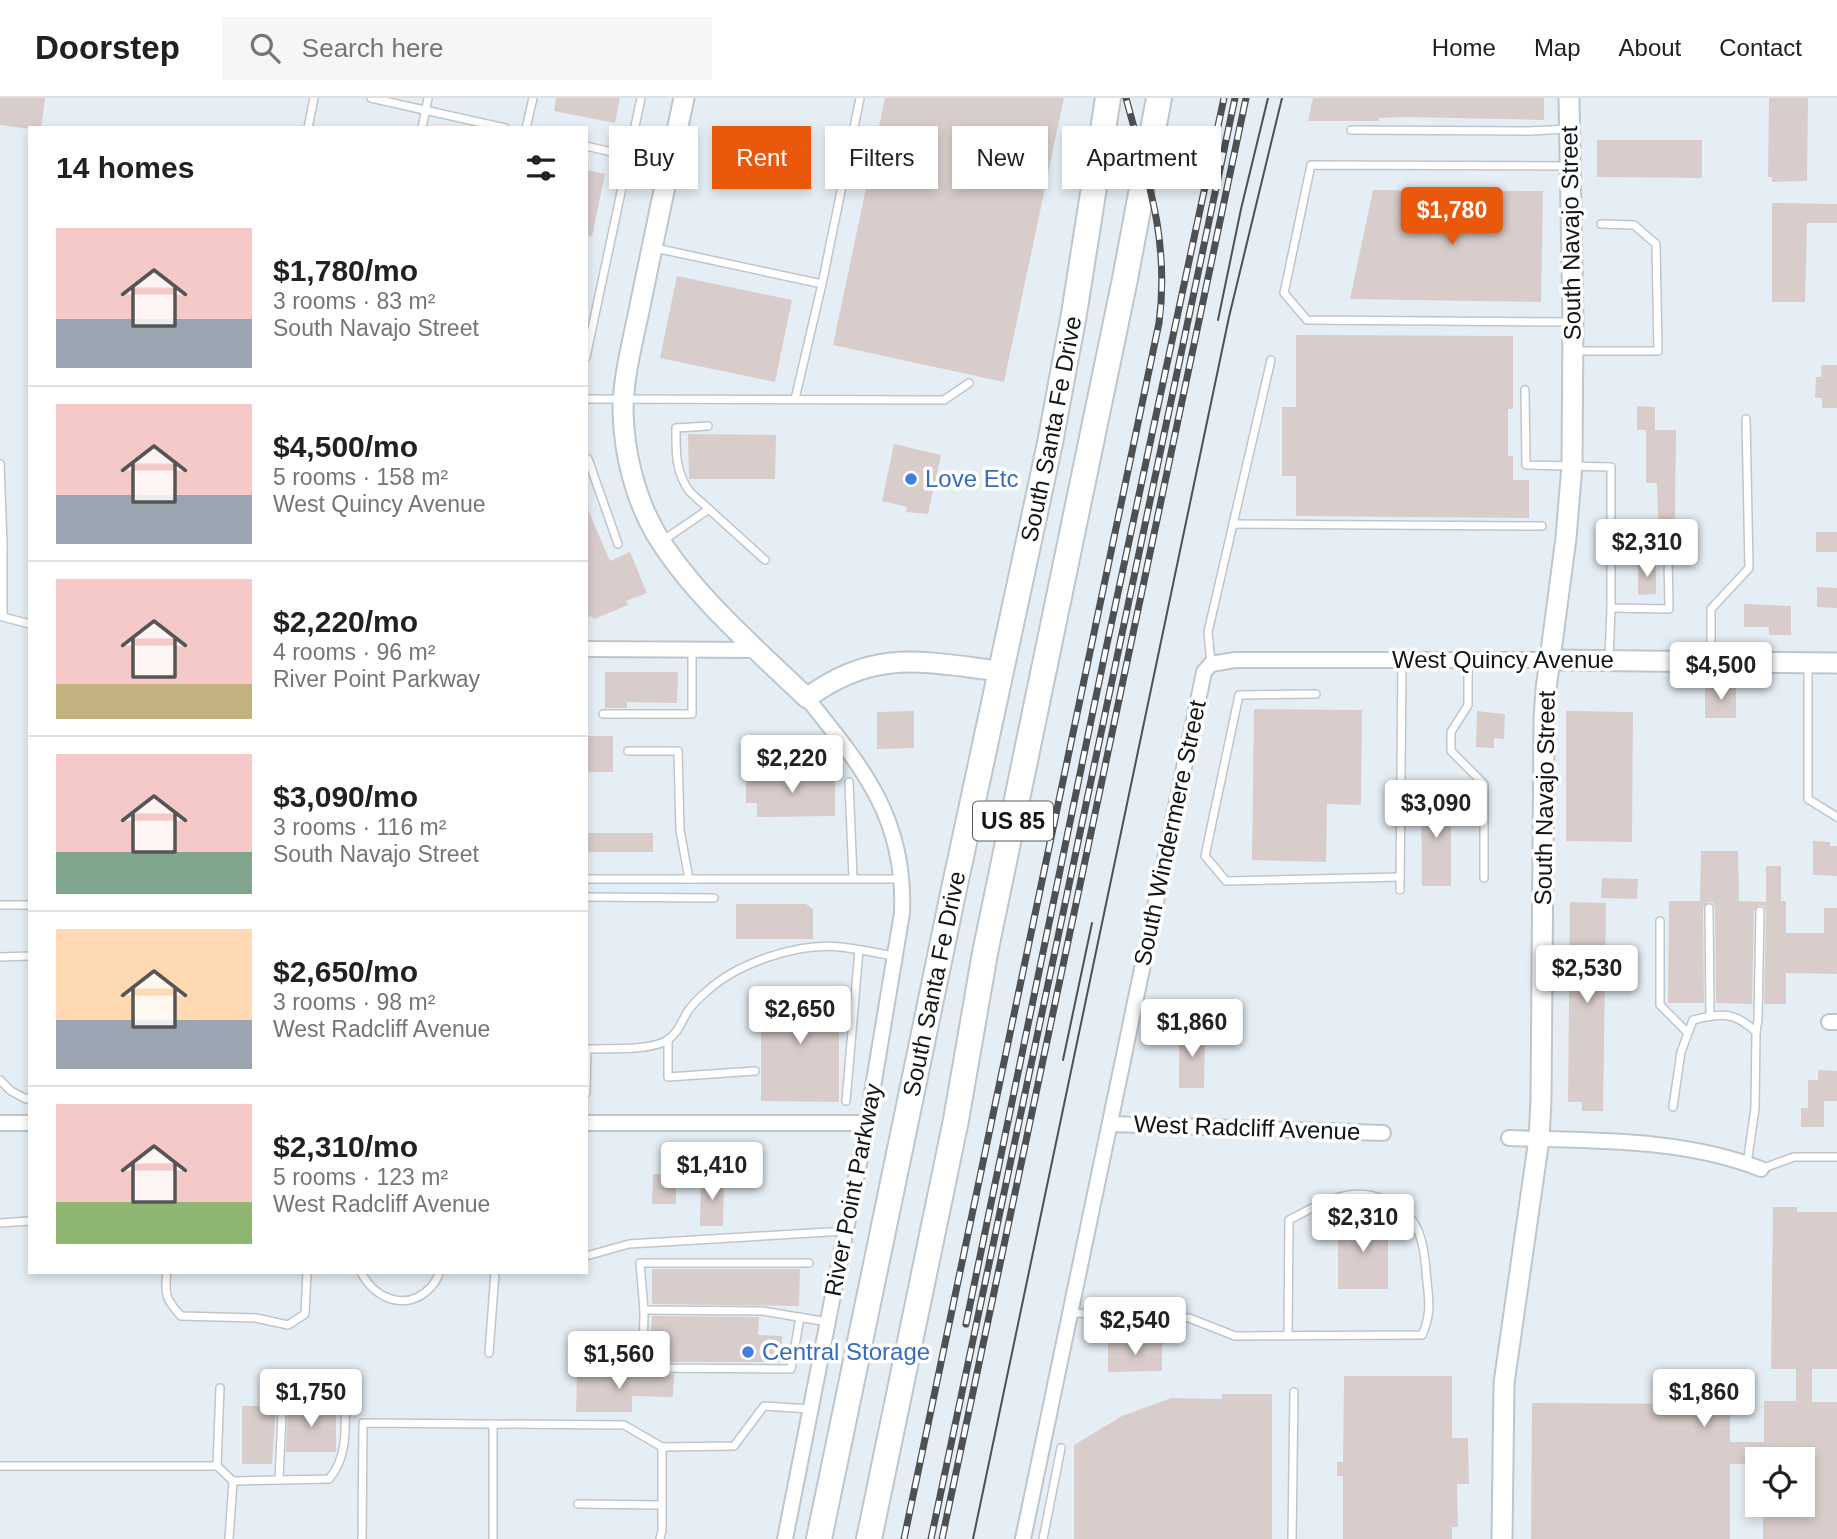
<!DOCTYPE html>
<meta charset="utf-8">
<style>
:root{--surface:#fff;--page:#f6f6f6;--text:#202124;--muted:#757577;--line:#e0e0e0;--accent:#ea580c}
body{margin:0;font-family:Helvetica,sans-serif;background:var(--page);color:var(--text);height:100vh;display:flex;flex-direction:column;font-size:26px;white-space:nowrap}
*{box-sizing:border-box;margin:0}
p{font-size:23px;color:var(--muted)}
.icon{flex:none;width:38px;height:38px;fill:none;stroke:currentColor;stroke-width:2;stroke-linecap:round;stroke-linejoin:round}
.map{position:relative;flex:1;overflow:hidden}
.drawer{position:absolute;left:28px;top:28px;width:560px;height:1148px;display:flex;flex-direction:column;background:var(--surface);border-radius:0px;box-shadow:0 4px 10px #0003}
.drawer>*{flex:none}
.banner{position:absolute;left:609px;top:28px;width:665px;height:63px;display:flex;gap:14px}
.tools{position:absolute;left:1745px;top:1349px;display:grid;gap:14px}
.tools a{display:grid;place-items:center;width:70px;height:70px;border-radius:0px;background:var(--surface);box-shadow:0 4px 10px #0003;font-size:35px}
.price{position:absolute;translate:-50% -60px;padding:0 16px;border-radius:7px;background:#fff;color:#222;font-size:23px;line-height:46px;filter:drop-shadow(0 2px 4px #0008)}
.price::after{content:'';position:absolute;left:50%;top:42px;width:21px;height:16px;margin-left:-10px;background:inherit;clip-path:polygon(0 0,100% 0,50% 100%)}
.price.current{background:var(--accent);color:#fff}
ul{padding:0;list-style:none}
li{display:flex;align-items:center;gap:21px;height:175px;padding:0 28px}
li+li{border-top:2px solid var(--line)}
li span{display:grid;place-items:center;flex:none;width:196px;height:140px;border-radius:0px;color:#555}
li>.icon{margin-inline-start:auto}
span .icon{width:84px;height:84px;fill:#fffc;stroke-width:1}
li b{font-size:30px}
h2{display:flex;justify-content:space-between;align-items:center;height:84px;padding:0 28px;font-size:30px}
.chip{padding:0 24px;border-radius:0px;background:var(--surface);box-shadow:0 4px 10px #0003;font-size:24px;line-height:63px}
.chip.current{background:var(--accent);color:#fff}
header{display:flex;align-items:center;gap:42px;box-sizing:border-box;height:98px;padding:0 35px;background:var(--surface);border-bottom:2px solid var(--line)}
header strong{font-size:33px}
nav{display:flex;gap:38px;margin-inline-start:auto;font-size:24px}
.search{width:490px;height:63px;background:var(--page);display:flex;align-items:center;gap:18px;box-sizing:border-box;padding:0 24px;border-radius:0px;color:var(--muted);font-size:26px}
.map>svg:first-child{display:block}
</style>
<header>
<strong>Doorstep</strong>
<div class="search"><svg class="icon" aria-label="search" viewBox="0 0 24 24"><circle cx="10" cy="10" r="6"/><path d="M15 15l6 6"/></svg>Search here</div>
<nav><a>Home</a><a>Map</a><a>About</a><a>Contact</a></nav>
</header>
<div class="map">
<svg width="1837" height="1441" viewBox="0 0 1837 1441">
<rect width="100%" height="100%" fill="#e6eef5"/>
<g fill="#d8cdcb">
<path d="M 0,0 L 45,0 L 41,30 L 30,31 L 0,27 Z"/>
<path d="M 556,0 L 620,0 L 615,25 L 554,13 Z"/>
<path d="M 885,0 L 1064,0 L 1004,284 L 833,247 Z"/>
<path d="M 1313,0 L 1544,0 L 1544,22 L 1406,19 L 1379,20 L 1379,23 L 1308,23 Z"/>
<path d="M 1769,0 L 1808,0 L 1807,83 L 1772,84 L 1772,79 L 1768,79 Z"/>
<path d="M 1597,42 L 1702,42 L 1702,80 L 1597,79 Z"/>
<path d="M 586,72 L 605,76 L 592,138 L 586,138 Z"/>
<path d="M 1373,92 L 1543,93 L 1541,204 L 1350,201 Z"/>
<path d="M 1772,105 L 1837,106 L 1837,125 L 1807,125 L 1805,204 L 1772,204 Z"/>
<path d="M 677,178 L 792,202 L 775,284 L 660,260 Z"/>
<path d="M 1296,237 L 1513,238 L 1513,311 L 1508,311 L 1508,358 L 1513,358 L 1513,382 L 1529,382 L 1529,420 L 1296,418 L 1296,378 L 1282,378 L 1282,309 L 1296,309 Z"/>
<path d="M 1822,267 L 1837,267 L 1837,310 L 1822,310 L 1822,300 L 1815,300 L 1816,279 L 1821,279 Z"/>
<path d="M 1637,308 L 1655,309 L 1655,332 L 1676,332 L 1675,420 L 1676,422 L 1687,422 L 1687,441 L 1659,443 L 1657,385 L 1646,385 L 1646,332 L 1637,332 Z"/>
<path d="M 688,336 L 776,337 L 775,381 L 689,381 Z"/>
<path d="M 894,346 L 941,357 L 928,416 L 906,414 L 907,409 L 882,403 Z"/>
<path d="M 586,407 L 610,463 L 630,454 L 647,495 L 626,503 L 628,507 L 594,521 L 592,518 L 586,520 Z"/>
<rect x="1816" y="434" width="21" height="20"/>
<path d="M 1638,466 L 1656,466 L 1656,496 L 1638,497 Z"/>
<path d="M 1817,489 L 1837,490 L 1837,510 L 1817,509 Z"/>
<path d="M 1744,506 L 1791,508 L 1791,537 L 1769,537 L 1769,529 L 1744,529 Z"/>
<path d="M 605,574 L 678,574 L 677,605 L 627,604 L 627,610 L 605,610 Z"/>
<rect x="1705" y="589" width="31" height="31"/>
<path d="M 1254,611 L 1362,612 L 1361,707 L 1327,706 L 1326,764 L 1252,762 Z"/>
<path d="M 914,613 L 914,650 L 877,651 L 877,614 Z"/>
<path d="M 1477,613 L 1505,616 L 1504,641 L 1494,640 L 1494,650 L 1476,649 Z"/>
<path d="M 1566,613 L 1633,614 L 1632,744 L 1566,743 Z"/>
<rect x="586" y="638" width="27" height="36"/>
<path d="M 746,676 L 835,676 L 835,718 L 757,719 L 757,705 L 746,705 Z"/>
<path d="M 1421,697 L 1451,697 L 1451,788 L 1422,788 Z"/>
<rect x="586" y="735" width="67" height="19"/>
<path d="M 1813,743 L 1830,744 L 1830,748 L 1837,748 L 1837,778 L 1813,777 Z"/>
<path d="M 1701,753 L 1738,753 L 1739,803 L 1766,804 L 1766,768 L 1781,768 L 1781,803 L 1786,803 L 1786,835 L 1824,835 L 1824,810 L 1837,810 L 1837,876 L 1786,875 L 1786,906 L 1764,906 L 1766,813 L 1764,808 L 1759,807 L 1754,813 L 1752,906 L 1716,905 L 1715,810 L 1713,805 L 1708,804 L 1703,810 L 1704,905 L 1668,905 L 1669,803 L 1700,803 Z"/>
<path d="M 1602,780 L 1638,781 L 1637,801 L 1601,800 Z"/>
<path d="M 1570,804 L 1606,805 L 1603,1013 L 1582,1013 L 1582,1004 L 1568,1004 Z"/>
<path d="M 736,806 L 806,806 L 813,811 L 813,841 L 736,841 Z"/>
<path d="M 761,893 L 839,893 L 839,1004 L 761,1003 Z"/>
<path d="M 1179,933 L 1205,933 L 1204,990 L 1179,990 Z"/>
<path d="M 1818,972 L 1837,973 L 1837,1003 L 1824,1003 L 1824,1029 L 1801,1029 L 1801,1010 L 1808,1010 L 1808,982 L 1818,982 Z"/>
<path d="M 653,1076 L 676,1076 L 676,1106 L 652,1106 Z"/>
<path d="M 701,1080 L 724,1081 L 723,1128 L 700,1128 Z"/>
<path d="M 1773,1109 L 1797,1109 L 1797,1114 L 1837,1114 L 1837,1271 L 1812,1271 L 1812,1304 L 1837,1304 L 1837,1441 L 1763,1441 L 1763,1407 L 1802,1407 L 1802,1362 L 1757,1362 L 1757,1366 L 1730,1366 L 1730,1441 L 1531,1441 L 1532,1305 L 1705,1306 L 1705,1301 L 1720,1301 L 1720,1306 L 1730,1306 L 1730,1344 L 1764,1344 L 1764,1303 L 1796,1303 L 1796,1271 L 1771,1271 Z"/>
<rect x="1338" y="1122" width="50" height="69"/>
<path d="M 652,1171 L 800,1171 L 799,1208 L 652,1206 Z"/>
<path d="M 652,1218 L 759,1219 L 758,1237 L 782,1238 L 782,1264 L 649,1264 Z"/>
<path d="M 1108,1245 L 1162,1245 L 1162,1273 L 1108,1274 Z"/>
<path d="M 674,1276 L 673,1299 L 632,1298 L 632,1314 L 576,1314 L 577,1277 Z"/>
<path d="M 1344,1278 L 1452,1278 L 1452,1340 L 1468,1340 L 1469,1386 L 1457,1386 L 1458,1429 L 1452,1429 L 1452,1441 L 1343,1441 L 1343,1378 L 1337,1378 L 1337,1364 L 1343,1364 Z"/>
<path d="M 1222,1296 L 1272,1296 L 1272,1441 L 1074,1441 L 1074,1347 L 1122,1318 L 1171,1300 L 1222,1301 Z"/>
<path d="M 242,1308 L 276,1308 L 272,1366 L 242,1366 Z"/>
<path d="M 288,1308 L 336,1308 L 336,1354 L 286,1354 Z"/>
</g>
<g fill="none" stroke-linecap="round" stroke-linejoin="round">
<defs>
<g id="service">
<path d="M 371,0 L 505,30"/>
<path d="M 308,30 L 314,0"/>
<path d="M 422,30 L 428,0"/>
<path d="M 526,30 L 533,0"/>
<path d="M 1351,32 L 1529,33 L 1569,31"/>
<path d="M 586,48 L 629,58"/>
<path d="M 1570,68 L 1311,67 L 1284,195 L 1307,222 L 1571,224"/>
<path d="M 655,150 L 822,186"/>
<path d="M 1574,253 L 1658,253 L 1656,146 L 1634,127 L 1601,126"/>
<path d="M 586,259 L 641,0"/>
<path d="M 1525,292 L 1526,367 L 1611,369 L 1611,510 L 1669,511 L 1668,458"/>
<path d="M 586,301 L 944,302 L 969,285"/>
<path d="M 795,301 L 822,186 L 860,0"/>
<path d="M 708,328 L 676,330 C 676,354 675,374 690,394 L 765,462"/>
<path d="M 586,362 L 588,361 L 618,446"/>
<path d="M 0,366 L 3,446"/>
<path d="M 1233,426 L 1542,428"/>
<path d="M 662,443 L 709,411"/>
<path d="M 0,446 L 3,446 L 3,519"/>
<path d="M 3,519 L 30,526"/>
<path d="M 1711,561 L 1711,511 L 1749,470 L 1746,321"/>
<path d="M 1468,562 L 1468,607 L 1451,634 L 1451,653 L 1484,686 L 1484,780"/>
<path d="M 1609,562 L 1611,510"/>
<path d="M 1211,565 L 1208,534 L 1271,262"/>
<path d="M 1808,565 L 1808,701 L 1837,719"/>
<path d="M 1316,596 L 1239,597 L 1205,758 L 1226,783 L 1400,779"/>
<path d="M 603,616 L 692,616 L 692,552"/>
<path d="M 628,653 L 678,653 L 680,732 L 689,781"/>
<path d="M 849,684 L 853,780"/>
<path d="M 586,781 L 902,781"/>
<path d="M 1400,792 L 1402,563"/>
<path d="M 586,799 L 714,800"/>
<path d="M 0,807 L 30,807"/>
<path d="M 1709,810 L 1710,918"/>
<path d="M 1660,823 L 1660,907 L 1687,934"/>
<path d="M 0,859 L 30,858"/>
<path d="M 1756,934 L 1758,922 L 1760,813"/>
<path d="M 668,942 L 668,979 L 755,973"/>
<path d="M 586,951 C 609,950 647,953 666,943 C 678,936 681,924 688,913 C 693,906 700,899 706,894 C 737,865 799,844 841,849 C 859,851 877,855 894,858"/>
<path d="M 0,982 L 11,993 L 26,1001 L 30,999"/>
<path d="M 586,995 L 587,951"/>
<path d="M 846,1003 L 859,852"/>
<path d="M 1673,1009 L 1681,954 L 1693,922 C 1721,915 1734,913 1756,934 L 1755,1010 L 1747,1066"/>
<path d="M 1761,1071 L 1794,1059 L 1837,1059"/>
<path d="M 0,1125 L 30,1123"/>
<path d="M 586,1158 L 629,1146 L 845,1133"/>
<path d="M 167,1174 C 164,1196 166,1202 181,1218 L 256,1220 L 288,1227 L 305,1216 L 307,1174"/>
<path d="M 361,1174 C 375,1202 408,1214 431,1189 C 435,1184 438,1181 439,1174"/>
<path d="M 644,1212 L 762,1213 L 828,1224"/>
<path d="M 1071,1215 L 1189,1220 L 1235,1238 L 1422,1237 C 1433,1213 1428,1199 1426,1173 C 1425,1158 1422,1135 1412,1122 C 1398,1104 1371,1093 1349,1097 C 1327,1101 1308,1112 1289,1122 L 1288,1238"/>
<path d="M 800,1219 L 791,1271 L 643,1270 L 644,1212 L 640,1165 L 809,1165"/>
<path d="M 489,1255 L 495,1174"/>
<path d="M 0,1368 L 217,1368 L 233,1383 L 229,1441"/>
<path d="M 217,1368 L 220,1290"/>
<path d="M 279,1382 L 283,1293"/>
<path d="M 233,1383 L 329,1381 C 349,1358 345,1327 345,1298"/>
<path d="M 578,1406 L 661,1407"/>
<path d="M 362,1441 L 363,1325 L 624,1327 L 662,1349"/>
<path d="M 493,1441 L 493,1326"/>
<path d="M 660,1441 L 662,1432 L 662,1349 L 734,1348 L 764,1308 L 810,1311"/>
<path d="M 1043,1441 L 1061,1350"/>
<path d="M 1292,1441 L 1294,1294"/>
</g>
<g id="minor">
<path d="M 586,551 L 758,552"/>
<path d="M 1829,924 L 1837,924"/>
<path d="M 0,1025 L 30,1025"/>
<path d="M 586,1025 L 867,1025"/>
<path d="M 1111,1026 L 1383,1035"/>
<path d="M 1509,1040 C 1592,1043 1683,1040 1761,1071"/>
<path d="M 785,1441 L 867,1025 L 902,815 C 906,720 862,669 807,600"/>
<path d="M 1023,1441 L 1204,574 L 1211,566 L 1235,562 L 1549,562"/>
</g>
<g id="tertiary">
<path d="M 684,0 C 669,68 655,135 641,203 C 634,239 623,277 623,313 C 624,355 635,400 656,436 C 693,497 755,550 807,600 C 874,550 923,564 1000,573"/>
<path d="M 1549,562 L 1837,565"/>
<path d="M 1502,1441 L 1504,1285 L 1539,1041 L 1541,1002 L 1544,621 L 1546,591 L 1566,440 L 1572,367 L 1573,224 L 1569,0"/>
</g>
<g id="trunk">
<path id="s1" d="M 819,1441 L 954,791 L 1050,345 L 1074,216 L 1108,0"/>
<path d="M 869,1441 L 956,1022 L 985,855 L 1125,181 L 1159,0"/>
</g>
</defs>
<use href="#service" stroke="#bec6cd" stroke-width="10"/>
<use href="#minor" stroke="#bec6cd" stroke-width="18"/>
<use href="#tertiary" stroke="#bec6cd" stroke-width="23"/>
<use href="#trunk" stroke="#bec6cd" stroke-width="28"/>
<use href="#service" stroke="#fff" stroke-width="7"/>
<use href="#minor" stroke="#fff" stroke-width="14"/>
<use href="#tertiary" stroke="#fff" stroke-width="19"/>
<use href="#trunk" stroke="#fff" stroke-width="24"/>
<g stroke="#4d5154" stroke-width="2">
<path d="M 1218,222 L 1241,111 L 1268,0"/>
<path d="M 1063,962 L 1092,825"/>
<path d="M 973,1441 L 1229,219 L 1282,0"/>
</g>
<defs>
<g id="rail">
<path d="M 966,1226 L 1104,560 L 1224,0"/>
<path d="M 904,1441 L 1159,225 C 1170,142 1147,79 1126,0"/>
<path d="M 931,1441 L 1235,0"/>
<path d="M 942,1441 L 1246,0"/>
</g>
</defs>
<use href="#rail" stroke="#4d5154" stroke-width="7"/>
<use href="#rail" stroke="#fff" stroke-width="4.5" stroke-dasharray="13" stroke-linecap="butt"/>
</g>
<g fill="#3f7fe0" stroke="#fff" stroke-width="2.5">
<circle cx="911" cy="381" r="7"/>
<circle cx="748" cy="1254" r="7"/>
</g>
<g text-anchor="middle" stroke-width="7" stroke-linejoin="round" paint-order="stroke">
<rect fill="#fff" stroke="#5a5c5d" stroke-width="2" x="973" y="703.5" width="80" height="39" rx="5"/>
<g font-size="23" font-weight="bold" fill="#131618">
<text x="1013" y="731">US 85</text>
</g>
<g font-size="24" fill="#131618" stroke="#fff">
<text transform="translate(1571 135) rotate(-91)" y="8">South Navajo Street</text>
<text dy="8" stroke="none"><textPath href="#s1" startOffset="1134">South Santa Fe Drive</textPath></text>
<text x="1503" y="570">West Quincy Avenue</text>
<text transform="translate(1545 700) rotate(-89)" y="8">South Navajo Street</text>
<text transform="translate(1170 735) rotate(-78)" y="8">South Windermere Street</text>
<text dy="8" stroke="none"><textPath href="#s1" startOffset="567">South Santa Fe Drive</textPath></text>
<text transform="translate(1247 1030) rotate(2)" y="8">West Radcliff Avenue</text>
<text transform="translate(853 1092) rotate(-79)" y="8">River Point Parkway</text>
</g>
<g font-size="24" fill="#366cbe" stroke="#fff" text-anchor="start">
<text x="925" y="389">Love Etc</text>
<text x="762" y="1262">Central Storage</text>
</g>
</g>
</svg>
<div class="tools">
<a><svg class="icon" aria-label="locate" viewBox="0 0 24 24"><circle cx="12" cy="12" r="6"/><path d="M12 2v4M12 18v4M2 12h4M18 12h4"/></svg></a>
</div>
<b class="price current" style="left:1452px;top:149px">$1,780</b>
<b class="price" style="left:1647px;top:481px">$2,310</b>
<b class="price" style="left:1721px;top:604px">$4,500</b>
<b class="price" style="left:792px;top:697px">$2,220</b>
<b class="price" style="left:1436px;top:742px">$3,090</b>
<b class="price" style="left:1587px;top:907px">$2,530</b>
<b class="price" style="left:800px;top:948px">$2,650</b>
<b class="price" style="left:1192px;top:961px">$1,860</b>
<b class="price" style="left:712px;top:1104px">$1,410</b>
<b class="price" style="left:1363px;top:1156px">$2,310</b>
<b class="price" style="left:1135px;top:1259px">$2,540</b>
<b class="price" style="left:619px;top:1293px">$1,560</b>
<b class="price" style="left:311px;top:1331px">$1,750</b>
<b class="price" style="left:1704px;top:1331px">$1,860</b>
<div class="banner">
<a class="chip">Buy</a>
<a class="chip current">Rent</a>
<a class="chip">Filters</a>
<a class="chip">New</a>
<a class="chip">Apartment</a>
</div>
<section class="drawer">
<h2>14 homes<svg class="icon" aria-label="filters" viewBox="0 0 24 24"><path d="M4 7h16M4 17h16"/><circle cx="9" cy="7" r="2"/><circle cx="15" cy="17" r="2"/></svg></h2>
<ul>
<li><span style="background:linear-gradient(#f6c9c9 65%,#9aa5b1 0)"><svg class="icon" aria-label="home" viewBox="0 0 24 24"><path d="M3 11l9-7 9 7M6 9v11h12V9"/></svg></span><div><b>$1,780/mo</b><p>3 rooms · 83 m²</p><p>South Navajo Street</p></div></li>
<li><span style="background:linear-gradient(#f6c9c9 65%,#9aa5b1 0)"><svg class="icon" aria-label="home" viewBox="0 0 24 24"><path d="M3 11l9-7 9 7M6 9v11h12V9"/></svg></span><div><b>$4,500/mo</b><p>5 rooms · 158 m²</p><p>West Quincy Avenue</p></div></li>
<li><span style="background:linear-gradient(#f6c9c9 75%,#c2b280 0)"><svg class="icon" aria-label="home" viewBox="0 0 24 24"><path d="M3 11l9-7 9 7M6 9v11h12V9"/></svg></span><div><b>$2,220/mo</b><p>4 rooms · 96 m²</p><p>River Point Parkway</p></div></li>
<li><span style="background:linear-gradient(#f6c9c9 70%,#7fa58c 0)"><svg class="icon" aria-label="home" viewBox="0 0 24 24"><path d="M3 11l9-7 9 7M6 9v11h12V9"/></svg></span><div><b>$3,090/mo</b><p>3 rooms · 116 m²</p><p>South Navajo Street</p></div></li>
<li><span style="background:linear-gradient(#ffd9b3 65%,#9aa5b1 0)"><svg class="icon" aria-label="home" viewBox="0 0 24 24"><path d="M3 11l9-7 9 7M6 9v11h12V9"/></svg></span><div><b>$2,650/mo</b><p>3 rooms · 98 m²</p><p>West Radcliff Avenue</p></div></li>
<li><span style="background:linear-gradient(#f6c9c9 70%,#8fb573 0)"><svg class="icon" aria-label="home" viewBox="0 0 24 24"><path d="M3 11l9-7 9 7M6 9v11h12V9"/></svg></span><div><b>$2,310/mo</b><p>5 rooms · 123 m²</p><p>West Radcliff Avenue</p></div></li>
</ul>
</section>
</div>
